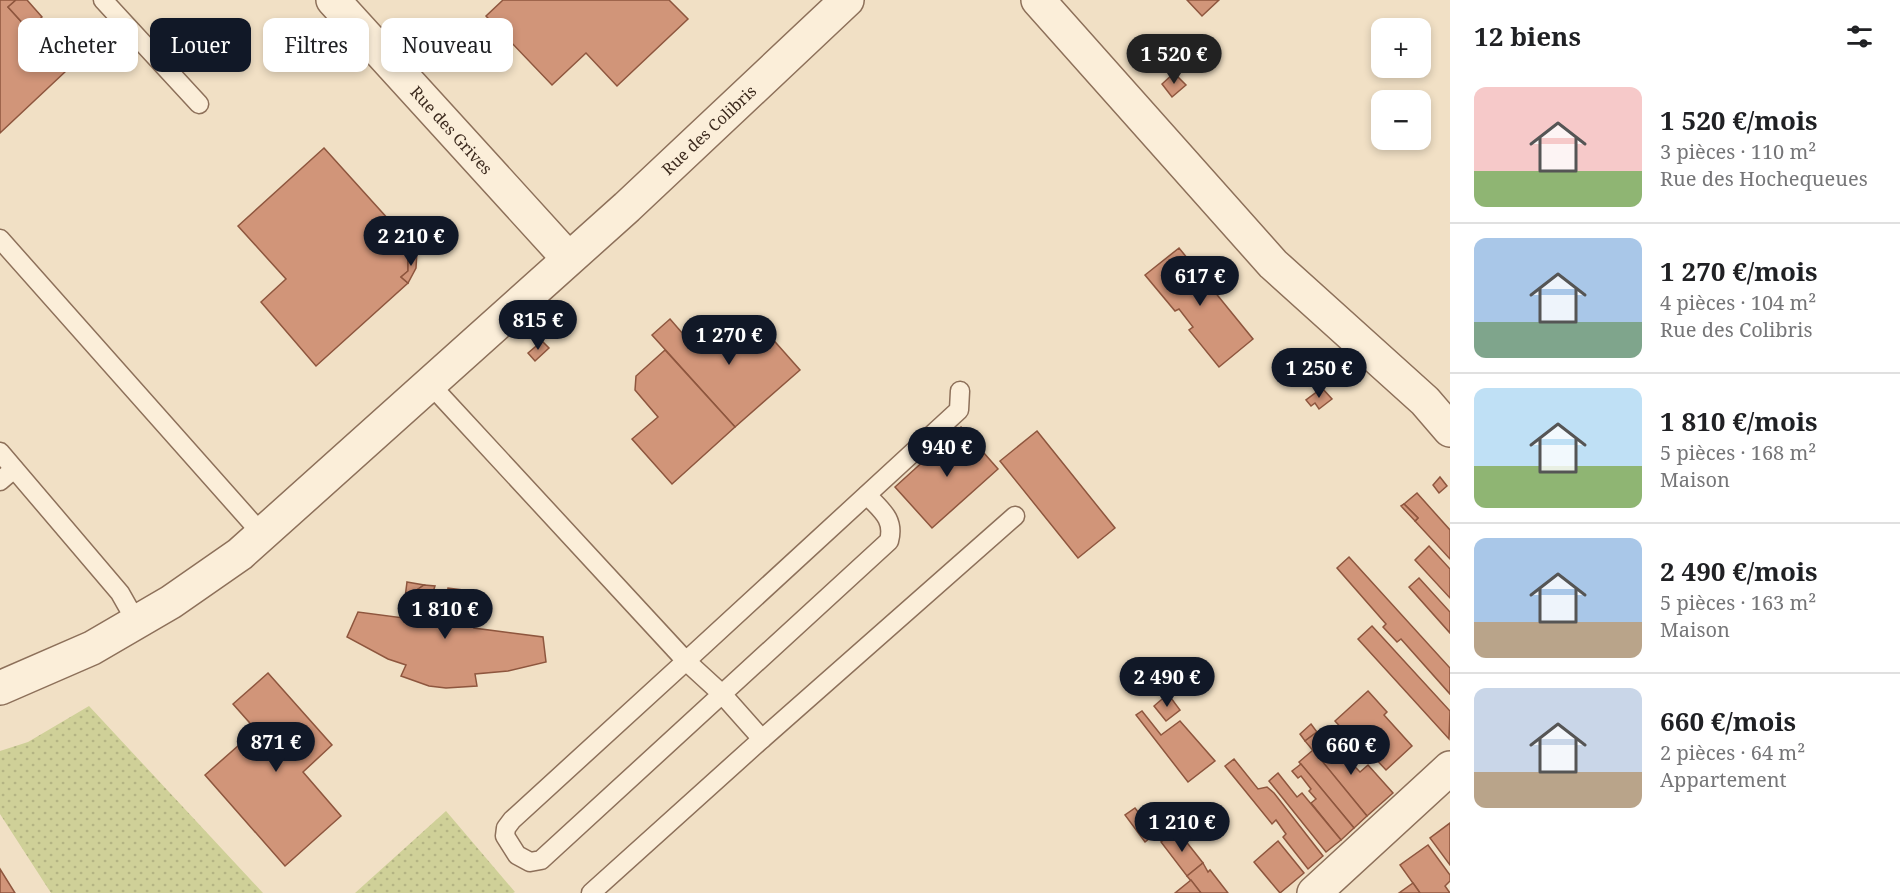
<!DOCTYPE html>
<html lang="fr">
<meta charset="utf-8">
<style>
:root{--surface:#fff;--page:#f6f6f6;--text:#202124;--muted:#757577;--line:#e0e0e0;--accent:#111827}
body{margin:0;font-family:"Noto Serif",serif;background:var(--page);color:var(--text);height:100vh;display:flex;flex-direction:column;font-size:22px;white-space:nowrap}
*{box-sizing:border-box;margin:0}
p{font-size:20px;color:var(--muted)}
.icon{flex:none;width:33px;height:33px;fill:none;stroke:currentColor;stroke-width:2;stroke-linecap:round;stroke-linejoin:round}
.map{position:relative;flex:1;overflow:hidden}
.side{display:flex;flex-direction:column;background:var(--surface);width:450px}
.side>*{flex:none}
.banner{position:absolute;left:18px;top:18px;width:570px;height:54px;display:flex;gap:12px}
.fabs{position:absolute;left:1371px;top:18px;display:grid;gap:12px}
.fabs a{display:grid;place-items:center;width:60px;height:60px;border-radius:12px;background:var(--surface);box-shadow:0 3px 9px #0003;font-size:30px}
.price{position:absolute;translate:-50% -51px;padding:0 14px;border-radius:21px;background:var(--accent);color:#fff;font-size:20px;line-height:39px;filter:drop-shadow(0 2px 3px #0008)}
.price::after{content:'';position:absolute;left:50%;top:36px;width:18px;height:14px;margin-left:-9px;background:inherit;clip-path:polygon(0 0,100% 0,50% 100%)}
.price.on{background:#222;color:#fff}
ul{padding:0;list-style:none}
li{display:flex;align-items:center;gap:18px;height:150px;padding:0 24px}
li+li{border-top:2px solid var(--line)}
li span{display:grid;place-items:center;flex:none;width:168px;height:120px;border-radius:12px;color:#555}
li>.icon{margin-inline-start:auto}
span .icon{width:72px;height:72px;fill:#fffc;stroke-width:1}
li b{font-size:26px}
h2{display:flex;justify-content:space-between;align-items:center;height:72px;padding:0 24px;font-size:26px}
.tag{padding:0 21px;border-radius:12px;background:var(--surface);box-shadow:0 3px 9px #0003;font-size:21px;line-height:54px}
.tag.on{background:var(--accent);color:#fff}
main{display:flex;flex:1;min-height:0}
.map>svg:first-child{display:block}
</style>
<main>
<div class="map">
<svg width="1450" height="893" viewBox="0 0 1450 893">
<defs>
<pattern id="grass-dots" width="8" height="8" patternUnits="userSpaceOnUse" patternTransform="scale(1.5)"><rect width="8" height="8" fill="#cfd098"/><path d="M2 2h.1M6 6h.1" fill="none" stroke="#b3b383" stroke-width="1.8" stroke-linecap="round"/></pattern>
</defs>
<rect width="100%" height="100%" fill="#f1e0c5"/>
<g fill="url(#grass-dots)">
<path d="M 89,706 L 263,893 L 51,893 L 0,814 L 0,751 L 28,742 Z"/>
<path d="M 446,811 L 515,892 L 513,893 L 355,893 Z"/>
</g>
<g fill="#d19579" stroke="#8e563e" stroke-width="1.5">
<path d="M 0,0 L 16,0 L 8,7 L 66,71 L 0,133 Z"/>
<path d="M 16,0 L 27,0 L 42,17 L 28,29 L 8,7 Z"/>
<path d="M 503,0 L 669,0 L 688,19 L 617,86 L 586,53 L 552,85 L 486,16 Z"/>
<path d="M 1187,0 L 1219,0 L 1202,16 Z"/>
<path d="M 1174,73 L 1186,85 L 1172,97 L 1162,84 Z"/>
<path d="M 324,148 L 417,251 L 408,258 L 408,271 L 401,277 L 408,283 L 316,366 L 261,302 L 286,279 L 238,226 Z"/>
<path d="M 1179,248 L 1253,339 L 1219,367 L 1189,330 L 1193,327 L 1179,309 L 1175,311 L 1145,275 Z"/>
<path d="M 417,251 L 416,268 L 408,283 L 401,277 L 408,271 L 408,258 Z"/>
<path d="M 670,319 L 683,334 L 698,321 L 713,322 L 736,349 L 761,326 L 800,370 L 735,427 L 652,335 Z"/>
<path d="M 542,341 L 549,348 L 535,361 L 528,353 Z"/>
<path d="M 665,350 L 735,427 L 672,484 L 632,439 L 658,417 L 635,390 L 636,376 Z"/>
<path d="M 1322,388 L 1332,399 L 1319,409 L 1315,403 L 1311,406 L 1306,400 Z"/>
<path d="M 961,427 L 998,469 L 932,528 L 895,487 Z"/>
<path d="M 1037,431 L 1115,528 L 1078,558 L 1000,461 Z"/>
<path d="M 1440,477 L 1447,486 L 1439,493 L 1433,485 Z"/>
<path d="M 1417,493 L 1450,530 L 1450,559 L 1415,521 L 1418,518 L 1404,504 Z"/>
<path d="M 1404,504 L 1418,518 L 1415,521 L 1401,506 Z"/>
<path d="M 1429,546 L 1450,569 L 1450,598 L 1415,560 Z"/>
<path d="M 1349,557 L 1450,668 L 1450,694 L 1401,639 L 1397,642 L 1383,627 L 1386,624 L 1337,568 Z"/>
<path d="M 1419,578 L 1450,612 L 1450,633 L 1409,587 Z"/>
<path d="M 407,582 L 424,585 L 405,598 Z"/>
<path d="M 424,585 L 435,586 L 433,592 L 447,594 L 448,588 L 479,592 L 474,628 L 543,637 L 546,662 L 508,671 L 475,674 L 477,686 L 446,688 L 429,686 L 401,676 L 406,665 L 388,659 L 347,637 L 358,612 L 411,619 L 412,608 L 404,606 L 405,598 Z"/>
<path d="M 1372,626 L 1450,711 L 1449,739 L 1358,639 Z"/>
<path d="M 268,673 L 332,745 L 303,772 L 341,816 L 285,866 L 205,775 L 256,730 L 233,704 Z"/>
<path d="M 1368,691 L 1387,712 L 1384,715 L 1412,746 L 1386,770 L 1357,739 L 1354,742 L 1335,721 Z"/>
<path d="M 1168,694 L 1180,710 L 1166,721 L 1154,706 Z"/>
<path d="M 1142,711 L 1161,735 L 1180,721 L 1215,761 L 1188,782 L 1136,715 Z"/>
<path d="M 1311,724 L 1317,732 L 1305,741 L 1300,734 Z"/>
<path d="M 1317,732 L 1328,745 L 1331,742 L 1360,772 L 1368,765 L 1393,793 L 1367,816 L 1305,741 Z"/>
<path d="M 1313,750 L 1367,816 L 1354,828 L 1299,762 Z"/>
<path d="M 1234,759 L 1258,789 L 1267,787 L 1274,793 L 1323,856 L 1308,869 L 1283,837 L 1286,834 L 1276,820 L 1272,824 L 1225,766 Z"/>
<path d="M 1301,764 L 1354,828 L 1341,840 L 1311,803 L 1316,799 L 1309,791 L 1311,789 L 1301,776 L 1298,778 L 1292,771 Z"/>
<path d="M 1278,773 L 1297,797 L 1302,793 L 1341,840 L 1326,852 L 1269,781 Z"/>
<path d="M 1135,808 L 1155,834 L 1145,842 L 1125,815 Z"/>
<path d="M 1450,823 L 1450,865 L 1430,838 Z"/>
<path d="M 1177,830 L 1203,863 L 1187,876 L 1161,842 Z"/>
<path d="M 1278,841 L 1304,873 L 1280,893 L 1254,862 Z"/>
<path d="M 1428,845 L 1450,875 L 1450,881 L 1445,886 L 1450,893 L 1420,893 L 1400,865 Z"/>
<path d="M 1203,863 L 1208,872 L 1210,870 L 1228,893 L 1201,893 L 1187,876 Z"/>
<path d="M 0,869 L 15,893 L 0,893 Z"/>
<path d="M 1191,880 L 1201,893 L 1175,893 Z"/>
<path d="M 1413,883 L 1420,893 L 1399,893 Z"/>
</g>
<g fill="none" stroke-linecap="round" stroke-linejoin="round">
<defs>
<g id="service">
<path d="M 103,0 L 199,104"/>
<path d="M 0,239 L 262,534"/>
<path d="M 429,383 L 686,661 L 959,410 L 960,391"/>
<path d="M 0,452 L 120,593 L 137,623"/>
<path d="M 0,481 L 14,469"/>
<path d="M 867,495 C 881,510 895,519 889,541 L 541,860 L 530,862 L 517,855 L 505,836 L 506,828 L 512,820 L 686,661 L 722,694 L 762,739 L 1015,516"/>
<path d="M 591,893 L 762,739"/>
</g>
<g id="minor">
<path id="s1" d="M 333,0 L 568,258"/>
<path d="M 1038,0 L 1273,264 L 1425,401 L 1450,430"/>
<path d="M 1314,893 L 1450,768"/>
</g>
<g id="tertiary">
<path id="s2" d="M 0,688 L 92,648 L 171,602 L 240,554 L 627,207 L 847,0"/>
</g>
</defs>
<use href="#service" stroke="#8d705a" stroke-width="21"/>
<use href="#minor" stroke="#8d705a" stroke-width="36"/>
<use href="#tertiary" stroke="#8d705a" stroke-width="36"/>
<use href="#service" stroke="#fbeed9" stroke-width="18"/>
<use href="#minor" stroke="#fbeed9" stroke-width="33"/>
<use href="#tertiary" stroke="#fbeed9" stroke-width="33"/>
</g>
<g text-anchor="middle" stroke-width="5" stroke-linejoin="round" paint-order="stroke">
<g font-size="16" fill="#3c2a1e" stroke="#f8ebd5">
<text dy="6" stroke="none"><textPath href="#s1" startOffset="176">Rue des Grives</textPath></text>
<text dy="6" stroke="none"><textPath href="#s2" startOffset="908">Rue des Colibris</textPath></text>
</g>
</g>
</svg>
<div class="fabs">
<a>+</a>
<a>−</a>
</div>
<b class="price on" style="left:1174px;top:85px">1 520 €</b>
<b class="price" style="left:411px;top:267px">2 210 €</b>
<b class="price" style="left:1200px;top:307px">617 €</b>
<b class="price" style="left:538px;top:351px">815 €</b>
<b class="price" style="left:729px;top:366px">1 270 €</b>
<b class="price" style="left:1319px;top:399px">1 250 €</b>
<b class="price" style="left:947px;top:478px">940 €</b>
<b class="price" style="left:445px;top:640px">1 810 €</b>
<b class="price" style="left:1167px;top:708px">2 490 €</b>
<b class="price" style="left:276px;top:773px">871 €</b>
<b class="price" style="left:1351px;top:776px">660 €</b>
<b class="price" style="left:1182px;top:853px">1 210 €</b>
<div class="banner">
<a class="tag">Acheter</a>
<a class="tag on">Louer</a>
<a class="tag">Filtres</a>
<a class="tag">Nouveau</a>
</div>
</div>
<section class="side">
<h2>12 biens<svg class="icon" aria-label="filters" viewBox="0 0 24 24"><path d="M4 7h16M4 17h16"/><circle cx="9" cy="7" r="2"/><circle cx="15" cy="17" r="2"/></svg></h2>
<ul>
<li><span style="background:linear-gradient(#f6c9c9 70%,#8fb573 0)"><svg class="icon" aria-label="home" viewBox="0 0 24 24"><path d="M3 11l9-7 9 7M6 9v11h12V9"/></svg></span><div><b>1 520 €/mois</b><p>3 pièces · 110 m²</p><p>Rue des Hochequeues</p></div></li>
<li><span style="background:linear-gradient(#a9c7e8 70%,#7fa58c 0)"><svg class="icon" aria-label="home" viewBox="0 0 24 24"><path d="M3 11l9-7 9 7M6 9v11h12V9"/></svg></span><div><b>1 270 €/mois</b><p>4 pièces · 104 m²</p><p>Rue des Colibris</p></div></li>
<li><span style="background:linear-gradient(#bfe0f5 65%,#8fb573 0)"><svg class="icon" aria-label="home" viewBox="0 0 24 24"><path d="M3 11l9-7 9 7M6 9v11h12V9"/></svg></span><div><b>1 810 €/mois</b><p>5 pièces · 168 m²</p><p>Maison</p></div></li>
<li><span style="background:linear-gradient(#a9c7e8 70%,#b9a48a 0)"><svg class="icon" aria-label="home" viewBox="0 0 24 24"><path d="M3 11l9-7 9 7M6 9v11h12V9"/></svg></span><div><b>2 490 €/mois</b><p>5 pièces · 163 m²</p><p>Maison</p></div></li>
<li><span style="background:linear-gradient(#c9d6e8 70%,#b9a48a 0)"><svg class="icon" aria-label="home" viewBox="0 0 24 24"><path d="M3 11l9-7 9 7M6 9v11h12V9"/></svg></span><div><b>660 €/mois</b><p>2 pièces · 64 m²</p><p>Appartement</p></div></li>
</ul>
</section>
</main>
